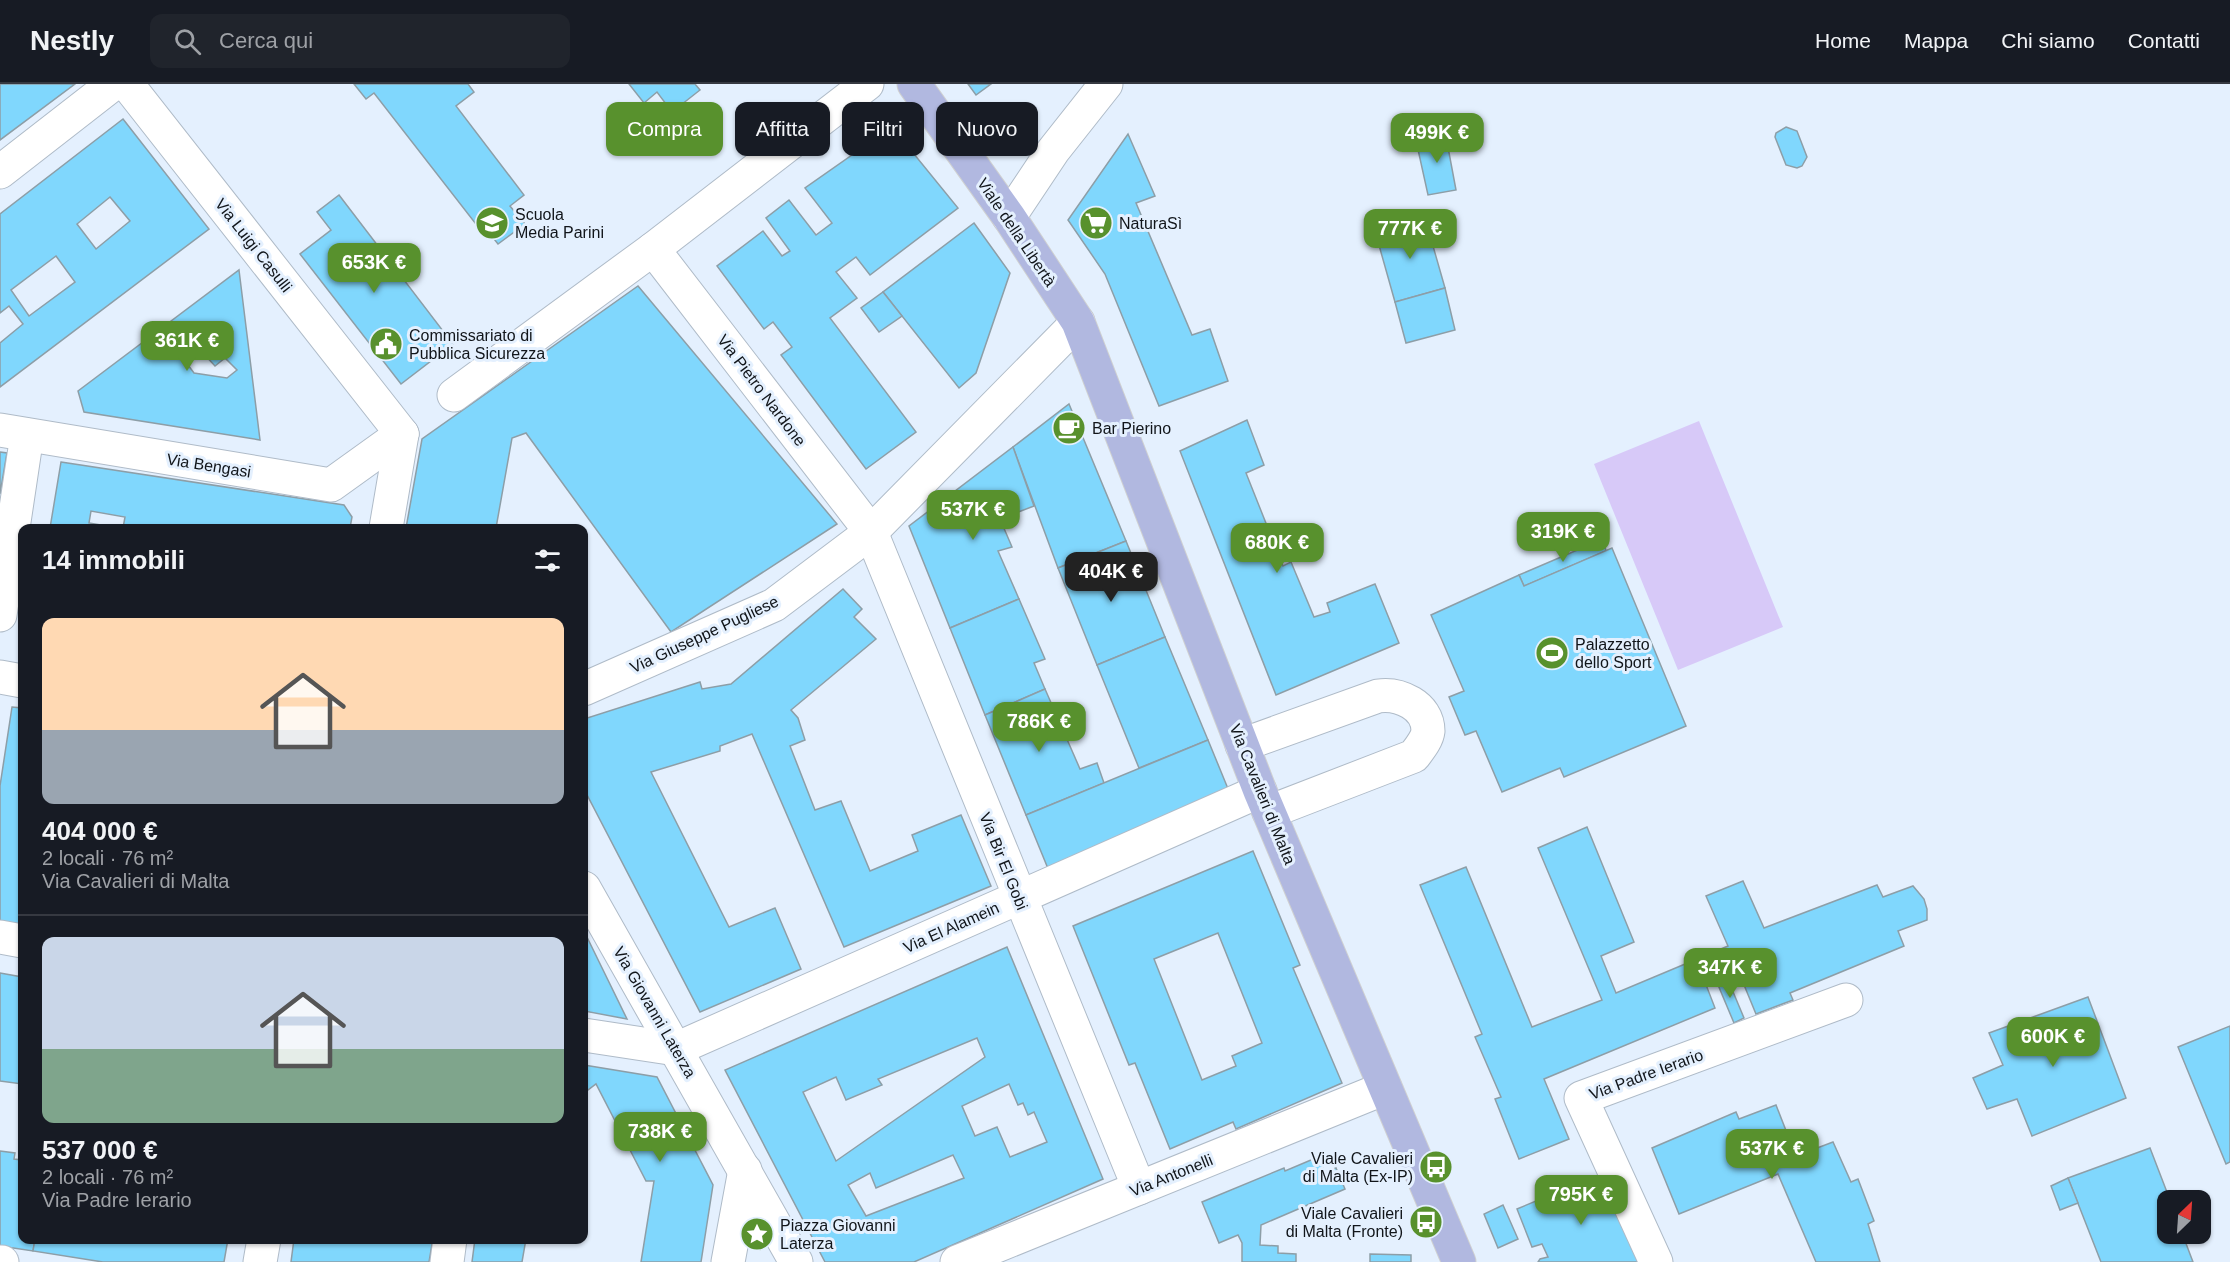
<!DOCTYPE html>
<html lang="it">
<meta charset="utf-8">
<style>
:root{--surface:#171b24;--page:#20242c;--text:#f1f3f6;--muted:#9ea1a6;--line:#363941;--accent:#58912d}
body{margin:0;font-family:Helvetica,sans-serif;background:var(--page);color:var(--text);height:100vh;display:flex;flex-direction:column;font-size:22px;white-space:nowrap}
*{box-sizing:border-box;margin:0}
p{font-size:20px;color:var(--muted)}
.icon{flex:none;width:33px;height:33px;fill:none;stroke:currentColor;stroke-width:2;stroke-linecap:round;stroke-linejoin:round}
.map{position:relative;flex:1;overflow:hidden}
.details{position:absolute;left:18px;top:440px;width:570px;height:720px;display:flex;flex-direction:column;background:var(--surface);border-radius:12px;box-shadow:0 2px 4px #0004}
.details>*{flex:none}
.guide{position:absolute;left:606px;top:18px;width:570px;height:54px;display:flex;gap:12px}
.needle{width:39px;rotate:25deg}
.buttons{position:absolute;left:2157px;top:1106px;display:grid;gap:12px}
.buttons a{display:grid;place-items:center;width:54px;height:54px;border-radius:12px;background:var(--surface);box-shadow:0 2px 4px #0004;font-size:30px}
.price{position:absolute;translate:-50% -51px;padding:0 14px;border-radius:12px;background:var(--accent);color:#fff;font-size:20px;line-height:39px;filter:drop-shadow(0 2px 3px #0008)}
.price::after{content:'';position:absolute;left:50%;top:36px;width:18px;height:14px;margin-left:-9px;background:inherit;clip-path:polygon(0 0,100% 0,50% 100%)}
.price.selected{background:#222;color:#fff}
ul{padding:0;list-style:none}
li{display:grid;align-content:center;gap:12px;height:318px;padding:0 24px}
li+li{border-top:2px solid var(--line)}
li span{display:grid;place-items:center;height:186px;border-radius:12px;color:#555}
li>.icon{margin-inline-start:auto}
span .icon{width:108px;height:108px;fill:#fffc;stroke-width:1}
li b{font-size:26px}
h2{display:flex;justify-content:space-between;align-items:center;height:72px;padding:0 24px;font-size:26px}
.pill{padding:0 21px;border-radius:12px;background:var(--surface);box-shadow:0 2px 4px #0004;font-size:21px;line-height:54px}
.pill.selected{background:var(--accent);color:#fff}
header{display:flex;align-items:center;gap:36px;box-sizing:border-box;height:84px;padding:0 30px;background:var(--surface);border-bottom:2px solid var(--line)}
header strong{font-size:28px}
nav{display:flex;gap:33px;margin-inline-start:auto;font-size:21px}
.search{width:420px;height:54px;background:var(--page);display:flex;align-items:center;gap:15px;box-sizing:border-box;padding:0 21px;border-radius:12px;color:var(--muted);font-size:22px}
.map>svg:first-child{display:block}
</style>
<header>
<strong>Nestly</strong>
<div class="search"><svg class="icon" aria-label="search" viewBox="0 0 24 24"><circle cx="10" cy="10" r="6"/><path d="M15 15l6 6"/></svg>Cerca qui</div>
<nav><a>Home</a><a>Mappa</a><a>Chi siamo</a><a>Contatti</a></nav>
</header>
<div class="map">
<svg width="2230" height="1178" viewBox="0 0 2230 1178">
<rect width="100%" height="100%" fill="#e4f0fe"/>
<path fill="#d7c9f8" d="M 1699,337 L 1783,543 L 1678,586 L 1594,380 Z"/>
<g fill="#80d7fd" stroke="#8d9ea7" stroke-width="1.5" fill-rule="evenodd">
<path d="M 0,0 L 75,0 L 0,56 Z"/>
<path d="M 354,0 L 468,0 L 474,8 L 456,22 L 524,111 L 510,122 L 525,140 L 498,160 L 483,141 L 479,144 L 374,9 L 366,15 Z"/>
<path d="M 629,0 L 695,0 L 700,6 L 672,28 L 657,8 L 644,19 Z"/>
<path d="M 968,0 L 991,0 L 976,11 Z"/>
<path d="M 123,35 L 209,145 L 0,303 L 0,259 L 23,240 L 9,222 L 0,229 L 0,130 ZM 110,113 L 130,137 L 96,165 L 77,140 ZM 56,172 L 75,198 L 29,232 L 11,206 Z"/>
<path d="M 1444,42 L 1456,106 L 1428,111 L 1417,61 L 1433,57 L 1432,45 Z"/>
<path d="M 892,43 L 958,124 L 870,191 L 856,173 L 836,188 L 857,214 L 830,234 L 916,348 L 866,385 L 781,271 L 792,263 L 773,238 L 764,245 L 717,182 L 763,147 L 782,172 L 790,167 L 766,134 L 789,116 L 816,151 L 832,139 L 805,104 Z"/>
<path d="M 1786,43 L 1797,47 L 1807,73 L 1802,82 L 1797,84 L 1786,81 L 1775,53 L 1776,49 Z"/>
<path d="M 1128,50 L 1155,112 L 1136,119 L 1192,251 L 1210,245 L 1228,297 L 1159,322 L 1105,190 L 1068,136 Z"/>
<path d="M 339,111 L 453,260 L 401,300 L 300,170 L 331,146 L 317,128 Z"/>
<path d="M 1425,134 L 1445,204 L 1395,218 L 1375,147 Z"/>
<path d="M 974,139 L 1010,189 L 976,289 L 959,304 L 883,208 Z"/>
<path d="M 239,186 L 260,356 L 84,328 L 78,307 ZM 202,246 L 213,260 L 203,269 L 215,282 L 225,274 L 237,286 L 227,294 L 194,289 L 176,265 Z"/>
<path d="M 638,202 L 837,440 L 671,548 L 526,349 L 512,354 L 496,444 L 406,444 L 422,355 Z"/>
<path d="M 1445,204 L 1455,246 L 1406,259 L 1395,218 Z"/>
<path d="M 883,208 L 902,232 L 879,248 L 861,224 Z"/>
<path d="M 1069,320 L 1126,457 L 1058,484 L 1013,363 Z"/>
<path d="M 1247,336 L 1264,381 L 1246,389 L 1283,482 L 1291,478 L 1314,533 L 1330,528 L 1327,519 L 1375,500 L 1399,559 L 1276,611 L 1180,367 Z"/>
<path d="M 1013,363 L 1034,422 L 1000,435 L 1012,463 L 998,467 L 1019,515 L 950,544 L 909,442 Z"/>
<path d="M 0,368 L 7,369 L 0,410 Z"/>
<path d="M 61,378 L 344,421 L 352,433 L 350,444 L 123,444 L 125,433 L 91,427 L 89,439 L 107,442 L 106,444 L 50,444 Z"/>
<path d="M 1603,455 L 1606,467 L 1524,502 L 1519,491 Z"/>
<path d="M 1126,457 L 1165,553 L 1097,581 L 1058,484 Z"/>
<path d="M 1612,464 L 1686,642 L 1564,693 L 1560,684 L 1502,708 L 1476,647 L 1465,651 L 1449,613 L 1464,607 L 1431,531 L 1519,491 L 1524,502 Z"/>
<path d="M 843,505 L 862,525 L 854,533 L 876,555 L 791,626 L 798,634 L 805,656 L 790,662 L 815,726 L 841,717 L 870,787 L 918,767 L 912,751 L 961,731 L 991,802 L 844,863 L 752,650 L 720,662 L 720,667 L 651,688 L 729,843 L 775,824 L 801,885 L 700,928 L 584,705 L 584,635 L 700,598 L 702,605 L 731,600 Z"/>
<path d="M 1019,515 L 1045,575 L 1034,579 L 1045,605 L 985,631 L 950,544 Z"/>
<path d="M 1165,553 L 1208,656 L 1139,684 L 1097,581 Z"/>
<path d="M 1045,605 L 1080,685 L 1097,679 L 1104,699 L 1026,731 L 985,631 Z"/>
<path d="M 12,623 L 22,624 L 22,841 L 0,837 L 0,702 Z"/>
<path d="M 1208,656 L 1231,712 L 1049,787 L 1026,731 Z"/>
<path d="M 1587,743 L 1634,858 L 1601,872 L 1616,909 L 1728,862 L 1706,812 L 1743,797 L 1764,844 L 1877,801 L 1883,813 L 1913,802 L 1924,815 L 1927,825 L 1927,836 L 1898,847 L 1904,862 L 1790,909 L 1793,916 L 1756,930 L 1735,879 L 1703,893 L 1715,924 L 1544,995 L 1569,1055 L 1519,1075 L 1495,1015 L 1501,1013 L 1475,953 L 1482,950 L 1420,801 L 1466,783 L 1532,943 L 1602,916 L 1538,764 Z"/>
<path d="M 1253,767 L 1300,881 L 1293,884 L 1342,999 L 1236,1045 L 1233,1038 L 1170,1065 L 1135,979 L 1129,981 L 1073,842 ZM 1218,849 L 1262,959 L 1232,972 L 1236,982 L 1202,996 L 1154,875 Z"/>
<path d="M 584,847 L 627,935 L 584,927 Z"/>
<path d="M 1007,863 L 1103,1095 L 914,1178 L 825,1178 L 725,986 ZM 977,954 L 985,973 L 836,1077 L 803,1008 L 836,993 L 846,1016 L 882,1001 L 878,995 ZM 1009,1000 L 1018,1021 L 1023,1019 L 1028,1031 L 1034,1028 L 1047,1058 L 1010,1073 L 997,1043 L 975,1052 L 962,1022 ZM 953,1071 L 964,1094 L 866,1132 L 848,1101 L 870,1089 L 876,1104 Z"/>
<path d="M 0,889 L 22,893 L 22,1000 L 0,997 Z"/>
<path d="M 1726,891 L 1744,934 L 1734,939 L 1716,896 Z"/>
<path d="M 2088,913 L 2126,1014 L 2032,1052 L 2017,1015 L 1987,1025 L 1973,994 L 2003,981 L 1989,949 Z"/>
<path d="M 2230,942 L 2230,1078 L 2226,1080 L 2178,963 Z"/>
<path d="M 584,981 L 657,993 L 713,1101 L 701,1178 L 641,1178 L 654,1097 L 646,1097 L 596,1000 L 584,1009 Z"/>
<path d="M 1776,1021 L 1796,1072 L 1833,1058 L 1851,1098 L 1858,1095 L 1874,1137 L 1868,1140 L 1880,1178 L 1816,1178 L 1778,1090 L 1679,1130 L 1652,1064 L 1736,1028 L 1739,1035 Z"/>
<path d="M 2150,1064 L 2170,1116 L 2168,1116 L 2168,1149 L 2182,1149 L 2193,1178 L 2101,1178 L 2068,1094 Z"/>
<path d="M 0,1067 L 15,1069 L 14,1075 L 22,1076 L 22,1155 L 35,1155 L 33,1167 L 0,1162 Z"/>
<path d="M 1318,1073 L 1325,1088 L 1336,1084 L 1345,1105 L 1261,1141 L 1260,1161 L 1278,1162 L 1278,1169 L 1296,1170 L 1296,1178 L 1242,1178 L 1242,1159 L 1238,1151 L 1219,1159 L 1202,1118 L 1284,1084 L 1285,1087 Z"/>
<path d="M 1605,1089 L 1643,1178 L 1538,1178 L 1540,1175 L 1548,1173 L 1542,1160 L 1532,1163 L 1517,1125 L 1555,1109 L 1558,1110 L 1561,1116 L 1570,1112 L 1569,1104 Z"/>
<path d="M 2068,1094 L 2078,1119 L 2060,1126 L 2051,1102 Z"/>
<path d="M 1503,1121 L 1518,1155 L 1498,1164 L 1484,1130 Z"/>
<path d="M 35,1155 L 228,1155 L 224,1178 L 103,1178 L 33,1167 Z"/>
<path d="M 294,1155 L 433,1155 L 429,1178 L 291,1178 Z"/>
<path d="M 475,1155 L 526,1155 L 522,1178 L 472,1178 Z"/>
<path d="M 1370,1170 L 1411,1171 L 1411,1178 L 1370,1178 Z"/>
</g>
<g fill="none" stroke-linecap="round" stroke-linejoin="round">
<defs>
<g id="street">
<path d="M 127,0 L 402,350"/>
<path d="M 867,0 L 653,165 L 871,448 L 1139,1104"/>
<path d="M 0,88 L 113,0"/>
<path d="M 1009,133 L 1053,67 L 1106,0"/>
<path d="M 454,311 L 653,165"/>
<path d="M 0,346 L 331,401 L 402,350"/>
<path d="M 386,444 L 402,350"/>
<path d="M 0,531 L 27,351"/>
<path d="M 0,593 L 22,597"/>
<path d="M 584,605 L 774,521 L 871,448 L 1078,238"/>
<path d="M 1242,661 L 1378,612 C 1399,609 1428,621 1428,647 C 1427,656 1419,665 1414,672 L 1269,728"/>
<path d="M 584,804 L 796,1178"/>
<path d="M 0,853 L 22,857"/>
<path d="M 584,951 L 676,965 L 1260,707"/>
<path d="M 0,1178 L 2,1178"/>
<path d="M 260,1178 L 264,1155"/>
<path d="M 447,1178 L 450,1155"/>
<path d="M 728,1178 L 745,1086"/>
<path d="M 957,1178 L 1385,1004"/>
<path d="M 1656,1178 L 1581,1014 L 1846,916"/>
</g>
<path id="primary" d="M 914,0 L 1009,133 L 1078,238 L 1260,707 L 1459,1178"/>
</defs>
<use href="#street" stroke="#afbbc8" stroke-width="35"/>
<use href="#primary" stroke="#cfd0d1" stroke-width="35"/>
<use href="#street" stroke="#fff" stroke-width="33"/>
<use href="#primary" stroke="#b1b8e0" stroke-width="33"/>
</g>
<defs>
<symbol id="school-disc" viewBox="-11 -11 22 22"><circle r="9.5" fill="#58912d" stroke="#e4f0fe"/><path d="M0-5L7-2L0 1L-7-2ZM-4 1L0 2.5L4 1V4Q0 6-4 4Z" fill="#fff"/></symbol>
<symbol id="supermarket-disc" viewBox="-11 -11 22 22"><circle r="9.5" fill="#58912d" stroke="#e4f0fe"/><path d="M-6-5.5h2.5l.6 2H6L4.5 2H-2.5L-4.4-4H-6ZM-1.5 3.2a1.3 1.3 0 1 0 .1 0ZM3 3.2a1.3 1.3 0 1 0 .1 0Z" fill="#fff"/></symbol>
<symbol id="civic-disc" viewBox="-11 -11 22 22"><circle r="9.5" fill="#58912d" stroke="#e4f0fe"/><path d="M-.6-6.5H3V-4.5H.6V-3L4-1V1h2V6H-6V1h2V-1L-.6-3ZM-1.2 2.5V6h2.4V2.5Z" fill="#fff"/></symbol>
<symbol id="cafe-disc" viewBox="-11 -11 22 22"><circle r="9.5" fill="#58912d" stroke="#e4f0fe"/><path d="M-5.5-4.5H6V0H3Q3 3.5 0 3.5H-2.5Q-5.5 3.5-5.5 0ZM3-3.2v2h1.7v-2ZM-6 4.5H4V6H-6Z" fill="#fff"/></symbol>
<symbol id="stadium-disc" viewBox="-11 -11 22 22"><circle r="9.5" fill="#58912d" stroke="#e4f0fe"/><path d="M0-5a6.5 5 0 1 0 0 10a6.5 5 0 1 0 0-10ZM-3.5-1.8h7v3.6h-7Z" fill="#fff"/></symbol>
<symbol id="bus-disc" viewBox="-11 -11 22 22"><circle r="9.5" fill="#58912d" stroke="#e4f0fe"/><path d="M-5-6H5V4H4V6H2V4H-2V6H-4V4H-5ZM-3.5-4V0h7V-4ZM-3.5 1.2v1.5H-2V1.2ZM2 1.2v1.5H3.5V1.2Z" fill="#fff"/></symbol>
<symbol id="sight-disc" viewBox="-11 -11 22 22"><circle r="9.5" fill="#58912d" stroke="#e4f0fe"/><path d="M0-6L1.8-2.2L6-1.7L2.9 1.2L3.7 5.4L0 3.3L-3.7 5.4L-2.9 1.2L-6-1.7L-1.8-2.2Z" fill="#fff"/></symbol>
</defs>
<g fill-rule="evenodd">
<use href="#school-disc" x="473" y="120" width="38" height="38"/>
<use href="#supermarket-disc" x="1077" y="120" width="38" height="38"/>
<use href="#civic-disc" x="367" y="241" width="38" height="38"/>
<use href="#cafe-disc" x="1050" y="325" width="38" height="38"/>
<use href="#stadium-disc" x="1533" y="550" width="38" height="38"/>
<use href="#bus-disc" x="1417" y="1064" width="38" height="38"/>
<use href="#bus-disc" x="1407" y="1119" width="38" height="38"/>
<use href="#sight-disc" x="738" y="1131" width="38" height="38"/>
</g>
<g text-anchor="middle" stroke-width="6" stroke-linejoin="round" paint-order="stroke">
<g font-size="16" fill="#11151a" stroke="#e4f0fe" text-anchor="start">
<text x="515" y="136">Scuola<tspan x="515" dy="18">Media Parini</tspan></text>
<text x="1119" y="145">NaturaSì</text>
<text x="409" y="257">Commissariato di<tspan x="409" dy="18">Pubblica Sicurezza</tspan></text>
<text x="1092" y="350">Bar Pierino</text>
<text x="1575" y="566">Palazzetto<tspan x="1575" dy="18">dello Sport</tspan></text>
<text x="1413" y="1080" text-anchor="end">Viale Cavalieri<tspan x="1413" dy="18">di Malta (Ex-IP)</tspan></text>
<text x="1403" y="1135" text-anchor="end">Viale Cavalieri<tspan x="1403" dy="18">di Malta (Fronte)</tspan></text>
<text x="780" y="1147">Piazza Giovanni<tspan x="780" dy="18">Laterza</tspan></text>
</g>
<g font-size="16" fill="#11151a" stroke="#e4f0fe">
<text transform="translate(1017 148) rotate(56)" y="6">Viale della Libertà</text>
<text transform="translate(254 161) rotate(52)" y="6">Via Luigi Casulli</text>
<text transform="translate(762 306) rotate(53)" y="6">Via Pietro Nardone</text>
<text transform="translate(209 381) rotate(9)" y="6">Via Bengasi</text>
<text transform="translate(704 550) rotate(-25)" y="6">Via Giuseppe Pugliese</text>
<text transform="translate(1263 710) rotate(68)" y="6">Via Cavalieri di Malta</text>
<text transform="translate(1004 777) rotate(68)" y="6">Via Bir El Gobi</text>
<text transform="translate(951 843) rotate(-24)" y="6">Via El Alamein</text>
<text transform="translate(655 928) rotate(60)" y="6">Via Giovanni Laterza</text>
<text transform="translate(1646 990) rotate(-20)" y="6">Via Padre Ierario</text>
<text transform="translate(1171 1091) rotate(-22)" y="6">Via Antonelli</text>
</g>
</g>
</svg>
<div class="buttons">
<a><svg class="needle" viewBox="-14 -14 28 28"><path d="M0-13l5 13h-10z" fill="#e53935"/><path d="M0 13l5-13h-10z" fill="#9ea1a6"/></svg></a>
</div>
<b class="price" style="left:1437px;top:80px">499K €</b>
<b class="price" style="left:1410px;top:176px">777K €</b>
<b class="price" style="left:374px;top:210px">653K €</b>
<b class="price" style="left:187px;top:288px">361K €</b>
<b class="price" style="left:973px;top:457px">537K €</b>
<b class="price" style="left:1563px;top:479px">319K €</b>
<b class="price" style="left:1277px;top:490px">680K €</b>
<b class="price selected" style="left:1111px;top:519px">404K €</b>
<b class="price" style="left:1039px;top:669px">786K €</b>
<b class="price" style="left:1730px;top:915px">347K €</b>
<b class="price" style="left:2053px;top:984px">600K €</b>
<b class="price" style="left:660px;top:1079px">738K €</b>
<b class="price" style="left:1772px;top:1096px">537K €</b>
<b class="price" style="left:1581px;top:1142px">795K €</b>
<div class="guide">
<a class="pill selected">Compra</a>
<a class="pill">Affitta</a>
<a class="pill">Filtri</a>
<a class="pill">Nuovo</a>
</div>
<section class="details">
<h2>14 immobili<svg class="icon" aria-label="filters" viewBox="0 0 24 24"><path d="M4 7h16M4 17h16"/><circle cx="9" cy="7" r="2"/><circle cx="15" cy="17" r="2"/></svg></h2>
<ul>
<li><span style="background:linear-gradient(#ffd9b3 60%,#9aa5b1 0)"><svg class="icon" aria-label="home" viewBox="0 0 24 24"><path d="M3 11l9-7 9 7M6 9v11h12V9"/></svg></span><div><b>404 000 €</b><p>2 locali · 76 m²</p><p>Via Cavalieri di Malta</p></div></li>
<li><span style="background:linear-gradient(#c9d6e8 60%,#7fa58c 0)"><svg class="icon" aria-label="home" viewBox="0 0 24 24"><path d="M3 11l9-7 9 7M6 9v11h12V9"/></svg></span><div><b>537 000 €</b><p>2 locali · 76 m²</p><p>Via Padre Ierario</p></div></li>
</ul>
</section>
</div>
